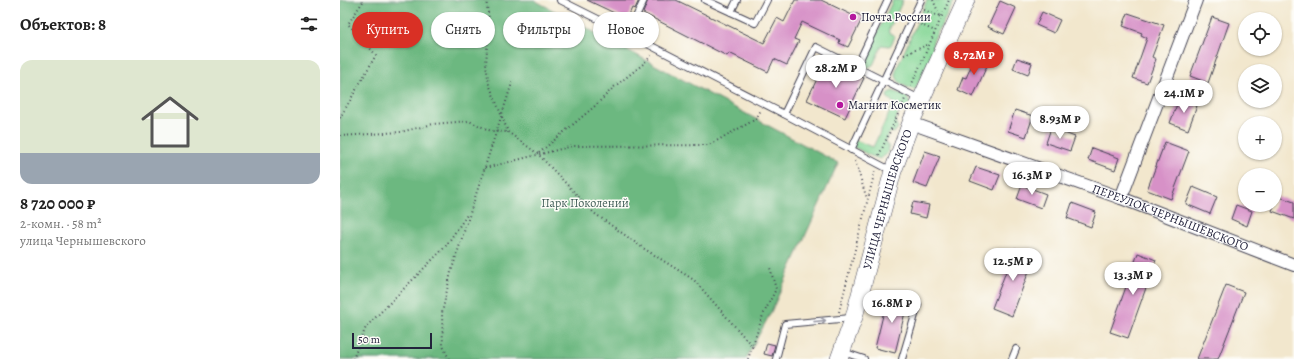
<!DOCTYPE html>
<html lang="ru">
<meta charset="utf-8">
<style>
:root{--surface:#fff;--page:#f6f6f6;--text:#222;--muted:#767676;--accent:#d93025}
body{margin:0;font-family:Alegreya,serif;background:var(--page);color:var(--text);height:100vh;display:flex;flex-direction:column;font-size:15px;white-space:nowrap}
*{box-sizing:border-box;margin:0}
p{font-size:13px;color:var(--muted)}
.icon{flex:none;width:22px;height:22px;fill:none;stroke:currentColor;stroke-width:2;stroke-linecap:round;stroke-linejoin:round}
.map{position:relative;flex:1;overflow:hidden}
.side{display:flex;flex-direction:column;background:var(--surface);width:340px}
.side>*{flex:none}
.hud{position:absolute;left:12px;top:12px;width:380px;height:36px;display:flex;gap:8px}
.tools{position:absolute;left:898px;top:12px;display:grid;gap:8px}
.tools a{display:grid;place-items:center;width:44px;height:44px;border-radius:50%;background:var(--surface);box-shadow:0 1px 3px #0004;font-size:20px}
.scale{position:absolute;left:12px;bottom:10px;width:80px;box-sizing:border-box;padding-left:4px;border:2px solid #22223b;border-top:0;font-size:11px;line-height:14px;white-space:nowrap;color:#22223b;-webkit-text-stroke:3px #fdfcf7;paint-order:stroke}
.price{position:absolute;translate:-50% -34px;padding:0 9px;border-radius:14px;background:#fff;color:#222;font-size:13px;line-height:26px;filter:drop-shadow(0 1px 2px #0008)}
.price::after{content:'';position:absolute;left:50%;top:24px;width:12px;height:9px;margin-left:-6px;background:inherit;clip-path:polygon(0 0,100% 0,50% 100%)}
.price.active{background:var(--accent);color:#fff}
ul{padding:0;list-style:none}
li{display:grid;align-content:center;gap:8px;height:212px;padding:0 20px}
li span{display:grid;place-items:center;height:124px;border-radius:12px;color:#555}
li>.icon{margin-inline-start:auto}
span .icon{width:72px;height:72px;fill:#fffc;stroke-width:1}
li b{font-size:17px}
h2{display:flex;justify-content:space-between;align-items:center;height:48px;padding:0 20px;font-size:17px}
.tag{padding:0 14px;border-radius:18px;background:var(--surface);box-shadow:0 1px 3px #0004;font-size:14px;line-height:36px}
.tag.active{background:var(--accent);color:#fff}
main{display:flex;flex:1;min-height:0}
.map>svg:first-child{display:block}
</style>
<main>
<section class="side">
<h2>Объектов: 8<svg class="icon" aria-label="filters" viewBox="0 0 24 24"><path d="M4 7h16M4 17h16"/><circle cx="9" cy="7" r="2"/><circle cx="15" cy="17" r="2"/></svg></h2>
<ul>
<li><span style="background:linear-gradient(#dfe7d0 75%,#9aa5b1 0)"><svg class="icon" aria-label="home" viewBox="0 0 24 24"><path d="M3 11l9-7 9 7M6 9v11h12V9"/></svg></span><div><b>8 720 000 ₽</b><p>2-комн. · 58 m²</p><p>улица Чернышевского</p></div></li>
</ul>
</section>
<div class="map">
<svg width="954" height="359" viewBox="0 0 954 359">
<rect width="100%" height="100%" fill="#fdfcf7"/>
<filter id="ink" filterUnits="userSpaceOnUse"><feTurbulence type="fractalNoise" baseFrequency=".025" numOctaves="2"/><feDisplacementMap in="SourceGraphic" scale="8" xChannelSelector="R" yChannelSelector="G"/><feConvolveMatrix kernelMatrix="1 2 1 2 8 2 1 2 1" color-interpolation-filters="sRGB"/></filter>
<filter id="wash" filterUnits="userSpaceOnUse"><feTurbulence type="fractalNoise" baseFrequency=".012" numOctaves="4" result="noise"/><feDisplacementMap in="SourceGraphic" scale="16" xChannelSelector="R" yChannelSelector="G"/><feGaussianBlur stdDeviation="0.9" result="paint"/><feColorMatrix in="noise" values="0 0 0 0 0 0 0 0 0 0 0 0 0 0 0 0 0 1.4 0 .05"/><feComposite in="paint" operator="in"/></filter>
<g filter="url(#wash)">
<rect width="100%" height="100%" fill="#f2e7cd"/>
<g fill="#86d797" stroke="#547c69">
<path d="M 553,0 L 563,0 L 548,32 L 555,36 L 552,44 L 549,46 L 542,45 L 533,65 L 527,68 L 523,65 L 525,58 Z"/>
<path d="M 587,0 L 615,0 L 593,41 L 592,54 L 575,90 C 565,87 554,82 556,70 Z"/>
<path d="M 553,91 L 566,96 L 570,103 L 565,111 L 560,110 L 555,121 L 558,128 L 554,133 L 550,132 L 545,142 L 549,147 L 547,154 L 540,159 L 531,156 L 512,146 L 515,140 L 533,147 L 554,103 L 547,97 L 548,93 Z"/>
</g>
<path fill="#6cb880" stroke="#476d5e" d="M 0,0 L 194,0 L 498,163 L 431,312 L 406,359 L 0,359 Z"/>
<g id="blocks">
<g fill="#d791c7">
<path d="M 247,0 L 299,0 L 295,9 L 292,8 L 287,19 Z"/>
<path d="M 308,0 L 336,0 L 424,43 L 437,18 L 444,22 L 455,0 L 481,0 L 512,15 L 514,12 L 523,17 L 508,47 L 499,43 L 500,40 L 462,22 L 454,39 L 459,41 L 447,65 L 434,59 L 428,72 L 389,53 L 387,56 L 303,13 Z"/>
<path d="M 660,1 L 676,8 L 664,34 L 648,27 Z"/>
<path d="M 702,12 L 720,20 L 714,33 L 696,25 Z"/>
<path d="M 788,13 L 824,25 L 812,57 L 816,59 L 807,83 L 793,78 L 807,38 L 801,35 L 802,33 L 783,26 Z"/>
<path d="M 872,17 L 889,23 L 868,83 L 850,76 Z"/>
<path d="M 637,53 L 650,59 L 633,97 L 618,90 L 623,77 L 626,78 Z"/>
<path d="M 677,58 L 692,63 L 688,75 L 673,69 Z"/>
<path d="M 486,60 L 524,78 L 505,118 L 467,100 Z"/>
<path d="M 839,99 L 857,106 L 848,130 L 830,123 Z"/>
<path d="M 675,110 L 693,116 L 686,137 L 668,131 Z"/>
<path d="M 711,128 L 735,137 L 730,151 L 706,143 Z"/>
<path d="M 825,142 L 849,151 L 831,199 L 807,190 Z"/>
<path d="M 752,148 L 779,158 L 775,170 L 748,160 Z"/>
<path d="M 585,151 L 600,156 L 587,188 L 573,183 Z"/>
<path d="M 636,167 L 660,175 L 654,190 L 630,181 Z"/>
<path d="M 682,185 L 706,194 L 701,208 L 677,199 Z"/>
<path d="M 853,187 L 877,197 L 870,214 L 846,204 Z"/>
<path d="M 937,196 L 954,202 L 954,219 L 932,211 Z"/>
<path d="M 573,202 L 589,205 L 586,218 L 570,214 Z"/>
<path d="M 732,203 L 756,212 L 751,227 L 727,218 Z"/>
<path d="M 896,205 L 912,211 L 907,226 L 891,219 Z"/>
<path d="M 675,248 L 695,255 L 672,316 L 652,308 Z"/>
<path d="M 798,253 L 816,260 L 788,338 L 770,332 Z"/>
<path d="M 886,285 L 904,292 L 878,359 L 857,359 Z"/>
<path d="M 548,295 L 568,300 L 555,353 L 535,348 Z"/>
<path d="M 427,343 L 435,345 L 432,356 L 424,354 Z"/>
</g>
</g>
</g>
<g filter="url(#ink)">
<use href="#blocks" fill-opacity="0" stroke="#414051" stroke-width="1"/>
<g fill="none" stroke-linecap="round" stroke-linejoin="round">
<defs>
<g id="lane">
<path d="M 220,0 L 288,34"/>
<path d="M 304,0 L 288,34 L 444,114 L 476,47 L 580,99"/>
<path d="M 365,0 L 415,23 L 427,0"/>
<path d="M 391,12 L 397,0"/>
<path d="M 516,68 L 548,0"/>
<path d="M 444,114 L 552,171"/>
<path d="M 511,150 L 581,0"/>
<path d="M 503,352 L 524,359"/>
<path d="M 436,359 L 445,324 L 511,318"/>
<path d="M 562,359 L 578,305"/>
<path d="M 672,359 L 676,349"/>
</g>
<g id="street">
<path id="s1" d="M 571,123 L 781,198 L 954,265"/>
<path d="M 781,198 L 856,0"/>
</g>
<g id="secondary">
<path id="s2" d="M 499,359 L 514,317 L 553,171 L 572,120 L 626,0"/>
</g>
</defs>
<use href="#lane" stroke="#414051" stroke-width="8"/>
<use href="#street" stroke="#414051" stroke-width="14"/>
<use href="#secondary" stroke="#414051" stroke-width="18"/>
<g stroke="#414051" stroke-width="2" stroke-dasharray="1 3" stroke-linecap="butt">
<path d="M 146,0 L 149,19 L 146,65 L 149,84 L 168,132 L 198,154 L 254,213 L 303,248 L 354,280 L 413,347"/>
<path d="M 593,0 L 600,16"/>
<path d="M 584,10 L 601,17"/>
<path d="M 577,23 L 595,31"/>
<path d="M 564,55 L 589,44"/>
<path d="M 571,86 L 609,0"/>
<path d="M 0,118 L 36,55 L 8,24 L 24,0"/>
<path d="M 0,136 L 61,132 L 93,124 L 129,121 L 151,131 L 167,132"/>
<path d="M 199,153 L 255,106 L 274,87 L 302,65 L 312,55"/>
<path d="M 539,155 L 565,99"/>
<path d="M 515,161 L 527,199"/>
<path d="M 145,168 L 233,146 L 369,145 L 416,119 L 421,110"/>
<path d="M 499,312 L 535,171"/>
<path d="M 13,359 L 26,327 L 105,247 L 127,215"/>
<path d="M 109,359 L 103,346 L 102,313 L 111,272 L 173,80"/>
<path d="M 408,359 L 423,315 L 436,289 L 430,268"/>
</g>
<use href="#lane" stroke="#fff" stroke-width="6"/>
<use href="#street" stroke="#fff" stroke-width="12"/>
<use href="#secondary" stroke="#fff" stroke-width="17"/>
</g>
<defs><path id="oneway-shaft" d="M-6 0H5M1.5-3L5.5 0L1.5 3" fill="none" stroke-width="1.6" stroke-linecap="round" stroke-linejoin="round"/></defs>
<use stroke="#9c9ca7" href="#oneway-shaft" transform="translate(480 321) rotate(-6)"/>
</g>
<g fill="#b5179e" stroke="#fdfcf7" stroke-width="1.5">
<circle cx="513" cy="17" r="4"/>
<circle cx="500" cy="105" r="4"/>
</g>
<g text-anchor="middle" stroke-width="3" stroke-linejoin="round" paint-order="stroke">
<g font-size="12" fill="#22223b" stroke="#fdfcf7" text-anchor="start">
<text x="521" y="21">Почта России</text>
<text x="508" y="109">Магнит Косметик</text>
</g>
<g font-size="12" fill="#22223b" stroke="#fdfcf7">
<text dy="4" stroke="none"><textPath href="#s2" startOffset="167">УЛИЦА ЧЕРНЫШЕВСКОГО</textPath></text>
<text dy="4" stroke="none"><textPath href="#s1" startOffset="276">ПЕРЕУЛОК ЧЕРНЫШЕВСКОГО</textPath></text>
</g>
<g font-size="12" fill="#45615b" stroke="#fdfcf7">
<text x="245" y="207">Парк Поколений</text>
</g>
</g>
</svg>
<div class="tools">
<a><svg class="icon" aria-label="locate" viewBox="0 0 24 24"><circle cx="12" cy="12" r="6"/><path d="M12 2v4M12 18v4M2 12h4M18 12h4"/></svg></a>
<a><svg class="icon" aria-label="layers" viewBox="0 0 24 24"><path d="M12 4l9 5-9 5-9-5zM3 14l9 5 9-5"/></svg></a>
<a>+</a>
<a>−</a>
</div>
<div class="scale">50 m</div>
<b class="price active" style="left:634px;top:76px">8.72M ₽</b>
<b class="price" style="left:496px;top:89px">28.2M ₽</b>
<b class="price" style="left:844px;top:114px">24.1M ₽</b>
<b class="price" style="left:720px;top:140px">8.93M ₽</b>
<b class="price" style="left:692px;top:196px">16.3M ₽</b>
<b class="price" style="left:673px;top:282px">12.5M ₽</b>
<b class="price" style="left:793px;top:296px">13.3M ₽</b>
<b class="price" style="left:552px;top:324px">16.8M ₽</b>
<div class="hud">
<a class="tag active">Купить</a>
<a class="tag">Снять</a>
<a class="tag">Фильтры</a>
<a class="tag">Новое</a>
</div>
</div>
</main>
